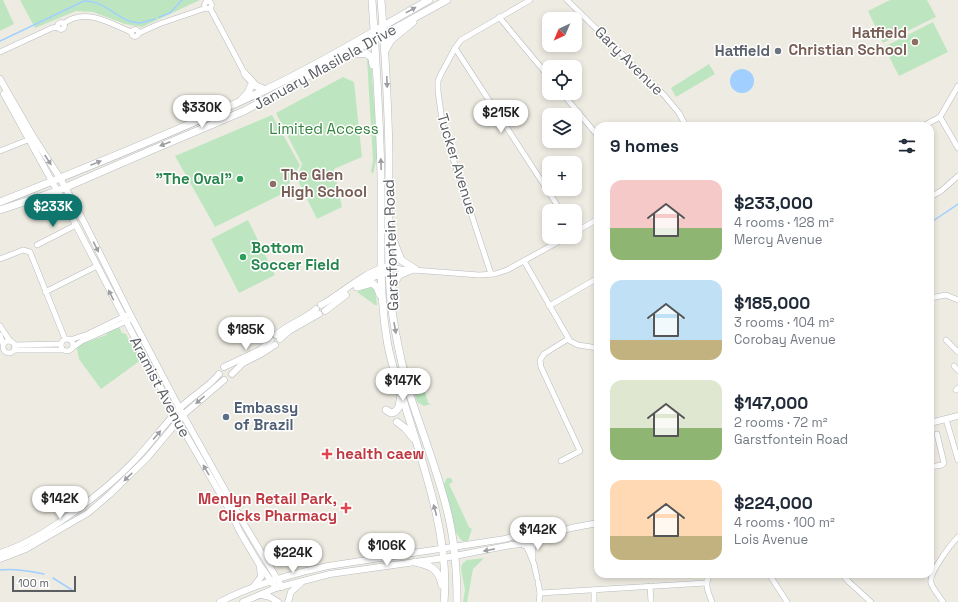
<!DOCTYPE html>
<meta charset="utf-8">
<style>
:root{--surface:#fff;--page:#f6f6f7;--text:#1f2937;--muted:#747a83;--accent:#0f766e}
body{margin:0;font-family:"Space Grotesk",sans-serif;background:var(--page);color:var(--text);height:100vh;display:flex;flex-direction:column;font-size:15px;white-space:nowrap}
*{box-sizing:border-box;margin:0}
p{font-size:13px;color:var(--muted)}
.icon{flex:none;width:22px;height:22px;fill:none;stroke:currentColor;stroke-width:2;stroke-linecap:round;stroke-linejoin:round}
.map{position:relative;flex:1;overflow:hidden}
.drawer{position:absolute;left:594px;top:122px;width:340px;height:456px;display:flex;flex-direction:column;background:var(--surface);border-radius:12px;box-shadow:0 2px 6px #0003}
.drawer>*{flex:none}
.needle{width:26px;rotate:224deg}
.fabs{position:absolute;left:542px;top:12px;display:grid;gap:8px}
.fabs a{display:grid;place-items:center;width:40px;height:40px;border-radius:8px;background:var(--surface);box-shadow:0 2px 6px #0003;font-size:20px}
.scale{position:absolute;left:12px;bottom:10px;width:64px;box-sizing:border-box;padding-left:4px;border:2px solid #5a5e63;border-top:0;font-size:11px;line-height:14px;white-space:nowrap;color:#5a5e63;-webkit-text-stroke:3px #fff;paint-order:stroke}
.price{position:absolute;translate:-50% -34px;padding:0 9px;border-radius:14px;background:#fff;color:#222;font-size:13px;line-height:26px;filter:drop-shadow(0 1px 2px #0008)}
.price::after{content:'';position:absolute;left:50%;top:24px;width:12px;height:9px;margin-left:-6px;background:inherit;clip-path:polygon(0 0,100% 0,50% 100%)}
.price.active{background:var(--accent);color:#fff}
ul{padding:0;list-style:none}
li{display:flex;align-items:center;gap:12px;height:100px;padding:0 16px}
li span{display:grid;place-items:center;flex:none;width:112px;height:80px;border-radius:12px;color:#555}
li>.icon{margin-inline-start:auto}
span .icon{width:48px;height:48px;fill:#fffc;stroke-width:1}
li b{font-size:17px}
h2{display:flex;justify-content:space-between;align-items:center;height:48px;padding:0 16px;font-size:17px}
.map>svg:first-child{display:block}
</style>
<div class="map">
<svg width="958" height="602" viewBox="0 0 958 602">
<rect width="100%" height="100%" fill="#eeece2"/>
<g fill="#bde6c0">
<path d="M 0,0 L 3,0 L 14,24 L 0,31 Z"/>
<path d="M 20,0 L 200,0 L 142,27 L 125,24 L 93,12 L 76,11 L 35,28 Z"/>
<path d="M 890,0 L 927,0 L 936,17 L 883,43 L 868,11 Z"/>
<path d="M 933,22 L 948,52 L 899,76 L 884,47 Z"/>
<path d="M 368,56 L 371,59 L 374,104 L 376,115 L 378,153 L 373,174 L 371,171 L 373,161 L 367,59 Z"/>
<path d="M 709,64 L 715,74 L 676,97 L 671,88 Z"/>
<path d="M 343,77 L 354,82 L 362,157 L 334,169 L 342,207 L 317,219 L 297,179 L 302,164 L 276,113 Z"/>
<path d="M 272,115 L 300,165 L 284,193 L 215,227 L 175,156 Z"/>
<path d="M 248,220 L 275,275 L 239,293 L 211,239 Z"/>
<path d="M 368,286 L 371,286 L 375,290 L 377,305 L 375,305 L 357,292 Z"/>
<path d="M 119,327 L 122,333 L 126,334 L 133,348 L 137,351 L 141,360 L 101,389 L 79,359 L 77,349 L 79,345 L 106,335 L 109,331 Z"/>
<path d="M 403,353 C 410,371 407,374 426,382 L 426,383 L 423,384 L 428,403 L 431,404 L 424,406 L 417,402 Z"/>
<path d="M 447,478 L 451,478 L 453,482 L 449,484 L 469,527 L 472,529 L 468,541 L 462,541 L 456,533 L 443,486 Z"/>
<path d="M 484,558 L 473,569 L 467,602 L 463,602 L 465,590 L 461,569 L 462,564 L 467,560 Z"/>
</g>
<circle fill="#a1cfff" cx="742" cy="81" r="12"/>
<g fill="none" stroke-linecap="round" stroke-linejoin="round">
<g stroke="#a1cfff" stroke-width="1.5">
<path d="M 159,17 L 170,13 L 182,0"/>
<path d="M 0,41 L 84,1 C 106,0 119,23 140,23 C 145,22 150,20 155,19"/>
<path d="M 930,223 L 958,204"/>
<path d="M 0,570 C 15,568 30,571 44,574"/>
<path d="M 53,578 L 72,590"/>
</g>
<defs>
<g id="minor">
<path d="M 567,0 L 664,95 L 679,113 L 686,126"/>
<circle cx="208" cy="5" r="3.5"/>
<path d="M 210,8 L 246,76"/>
<path d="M 499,17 L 549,77"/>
<circle cx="61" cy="26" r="3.5"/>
<path d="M 63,24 C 85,7 109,23 131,32"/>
<circle cx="135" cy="33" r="3.5"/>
<path d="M 139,33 L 159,24 L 206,8"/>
<path d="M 455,48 L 561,211"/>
<path d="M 0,52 L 52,28 L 58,27"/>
<path d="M 562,93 L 598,136"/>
<path d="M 940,117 L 958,148"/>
<path d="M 923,126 L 940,117 L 958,86"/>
<path d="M 0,151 L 33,138"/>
<path d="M 930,197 L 941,191 L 958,176"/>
<path d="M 575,232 L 598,219"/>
<path d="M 37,245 L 76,225"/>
<path d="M 0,259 L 23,250 L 30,252 L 65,339"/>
<path d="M 524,261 L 570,341 L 578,345 L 598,348"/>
<path d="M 389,266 L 400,269 L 479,275 L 495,274 L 507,270 L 567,237"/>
<path d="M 491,274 L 443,128 L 438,91 L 438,81 L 441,74 L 455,48 L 461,40 L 530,0"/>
<path d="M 45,292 L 97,266"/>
<path d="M 930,298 L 946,295 L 958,300"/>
<path d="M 549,306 L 598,278"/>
<path d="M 0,326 L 10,341"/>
<path d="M 0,335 L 3,344"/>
<circle cx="67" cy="345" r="6"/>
<path d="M 70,340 L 88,334 L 127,315"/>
<path d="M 946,340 L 958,352"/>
<circle cx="9" cy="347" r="6"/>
<path d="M 14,345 L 61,344"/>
<path d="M 72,348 L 82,341 L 129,320"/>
<path d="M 14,350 L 62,350"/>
<path d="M 954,366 L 958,370"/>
<path d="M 956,390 L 958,388"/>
<path d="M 946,419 L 958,460"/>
<path d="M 561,461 L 580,451 L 541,367 L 540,360 L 544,354 L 568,339"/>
<path d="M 930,467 L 942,465 L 944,463 L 937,434"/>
<path d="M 533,543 L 533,559"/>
<path d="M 526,545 L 534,564 L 537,578"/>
<path d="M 710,574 C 704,584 708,592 712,602"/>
<path d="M 769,574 L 787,602"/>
<path d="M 842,574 L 849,582 L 871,602"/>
<path d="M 538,582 L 540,593 L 539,602"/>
<path d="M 650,586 L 651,602"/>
<path d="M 594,590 L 594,602"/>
<path d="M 540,593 L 706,583"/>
<path d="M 943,602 C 939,596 933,589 931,583 C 928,574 951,544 958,537"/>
</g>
<g id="tertiary">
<path d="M 0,79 L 34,138 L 60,178 L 84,222 L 130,314 L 183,415 L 244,524 L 282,587"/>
<path d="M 4,94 L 76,225 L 178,421 L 229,509 L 240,532 L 259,564 L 276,588"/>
<path d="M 360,285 L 371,278 L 389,272"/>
<path d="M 321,305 C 343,293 361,274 385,267"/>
<path d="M 325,311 L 346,295"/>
<path d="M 276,335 C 288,324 304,320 316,309"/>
<path d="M 280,339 L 289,331 L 319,314"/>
<path d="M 224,367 L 260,350 L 271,340"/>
<path d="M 232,374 L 243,363 L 261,354 L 275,345"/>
<path d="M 930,423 L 958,416"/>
<circle cx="528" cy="538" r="8"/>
<path d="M 535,539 L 571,528 L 598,523"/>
<path d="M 0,553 C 23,546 44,533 64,519 C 90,501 113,483 134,461 C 150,444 164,425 180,408 C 193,395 208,388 219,374"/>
<path d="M 0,559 L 26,549 L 88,513 L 109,495 L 147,458 L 183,415 L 224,380"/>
<path d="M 254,586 L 261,577 L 260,568"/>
<path d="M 262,595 L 270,597 L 278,602"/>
<path d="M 220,602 C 254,584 291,574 328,566 L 505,539 L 521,534"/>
<path d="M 243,602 L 276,588 L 330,574 L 444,558 L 511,545 L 524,544"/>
<path d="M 288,602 L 291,592 L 301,583"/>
</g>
<g id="secondary">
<path d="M 372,0 C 376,59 380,118 381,178 C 382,232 378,286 387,340 C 390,360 397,380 403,399 C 422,462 450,536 444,602"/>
<path d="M 381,0 C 385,51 388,103 389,154 C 389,200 387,245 390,290 C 392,323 400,357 408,389 C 421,430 438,471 448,514 C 455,543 457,572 457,602"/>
<path d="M 386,49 L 391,40 L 413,22"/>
<path d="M 352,53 L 367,54 L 372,58 L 373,65"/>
<path d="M 245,74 L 256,86 L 266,90"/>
<path d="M 242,99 L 248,93 L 251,86"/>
<path d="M 0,202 C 89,167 178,131 265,90 C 321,64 375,30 429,0"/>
<path d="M 0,210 L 57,191 L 147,152 L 244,111 L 447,0"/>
<path d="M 388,233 L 394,242 L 401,260 L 415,269"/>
<path d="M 357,287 L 372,283 L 377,287 L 380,295"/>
<path d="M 391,289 L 399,275 L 413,269"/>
<path d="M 386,410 L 391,413 L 395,412 L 399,407 L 401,394"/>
<path d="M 397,422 L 405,428 L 413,438"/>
<path d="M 415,562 C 430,565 439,569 442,585"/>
</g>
</defs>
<use href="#minor" stroke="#b7babf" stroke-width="6"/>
<use href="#tertiary" stroke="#b7babf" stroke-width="7"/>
<use href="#secondary" stroke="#b8bbc1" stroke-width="8"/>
<use href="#minor" stroke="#fff" stroke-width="5"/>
<use href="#tertiary" stroke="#fff" stroke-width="6"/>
<use href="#secondary" stroke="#fff" stroke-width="7"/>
</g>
<defs><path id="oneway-solid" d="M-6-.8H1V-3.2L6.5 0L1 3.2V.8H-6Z"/></defs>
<g fill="#9c9ea1">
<use href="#oneway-solid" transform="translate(411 10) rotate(-29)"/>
<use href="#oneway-solid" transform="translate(387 82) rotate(88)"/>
<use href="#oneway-solid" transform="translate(165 144) rotate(159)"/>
<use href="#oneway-solid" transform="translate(48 160) rotate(57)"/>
<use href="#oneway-solid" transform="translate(96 163) rotate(-22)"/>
<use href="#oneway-solid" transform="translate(381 164) rotate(-92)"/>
<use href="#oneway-solid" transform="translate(96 247) rotate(63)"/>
<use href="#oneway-solid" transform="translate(111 295) rotate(-117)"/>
<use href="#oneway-solid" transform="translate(395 328) rotate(80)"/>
<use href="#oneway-solid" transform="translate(200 400) rotate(139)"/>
<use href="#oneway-solid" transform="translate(157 435) rotate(-49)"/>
<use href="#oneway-solid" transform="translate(206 470) rotate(-120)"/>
<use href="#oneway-solid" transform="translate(128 477) rotate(136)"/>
<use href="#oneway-solid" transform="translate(435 510) rotate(-105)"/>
<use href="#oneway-solid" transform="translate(489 550) rotate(169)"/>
</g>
<g fill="#8d6e63" stroke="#fff" stroke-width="1.5">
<circle cx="915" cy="42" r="4"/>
<circle cx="273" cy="184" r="4"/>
</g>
<circle fill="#6b7280" stroke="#fff" stroke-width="1.5" cx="778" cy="51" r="4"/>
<g fill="#2e9e5b" stroke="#fff" stroke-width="1.5">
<circle cx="240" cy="179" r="4"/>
<circle cx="243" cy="257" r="4"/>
</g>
<circle fill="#5c6f8a" stroke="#fff" stroke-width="1.5" cx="226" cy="417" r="4"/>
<g fill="#e0444e" stroke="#fff" stroke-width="1.5">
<path d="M325 448h4v4h4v4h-4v4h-4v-4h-4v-4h4z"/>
<path d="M344 502h4v4h4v4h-4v4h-4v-4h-4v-4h4z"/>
</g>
<g text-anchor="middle" stroke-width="3" stroke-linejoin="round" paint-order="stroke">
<g font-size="15" font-weight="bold" fill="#785e54" stroke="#fff" text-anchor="end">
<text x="907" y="38">Hatfield<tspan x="907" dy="17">Christian School</tspan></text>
<text x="281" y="180" text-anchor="start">The Glen<tspan x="281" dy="17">High School</tspan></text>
</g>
<g font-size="15" font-weight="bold" fill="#5b616d" stroke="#fff" text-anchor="end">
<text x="770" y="56">Hatfield</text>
</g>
<g font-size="15" fill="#5a5e63" stroke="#fff">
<text transform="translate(629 61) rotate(45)" y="5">Gary Avenue</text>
<text transform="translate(325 67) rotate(-29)" y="5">January Masilela Drive</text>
<text transform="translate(457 164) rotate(73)" y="5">Tucker Avenue</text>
<text transform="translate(391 245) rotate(-92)" y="5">Garstfontein Road</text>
<text transform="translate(160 387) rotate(62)" y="5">Aramist Avenue</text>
</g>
<g font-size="15" fill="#32833c" stroke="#fff">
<text x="324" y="134">Limited Access</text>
</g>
<g font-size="15" font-weight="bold" fill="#27864d" stroke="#fff" text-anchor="end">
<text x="232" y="184">"The Oval"</text>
<text x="251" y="253" text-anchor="start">Bottom<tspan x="251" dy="17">Soccer Field</tspan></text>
</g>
<g font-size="15" font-weight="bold" fill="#4e5e75" stroke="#fff" text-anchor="start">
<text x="234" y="413">Embassy<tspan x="234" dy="17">of Brazil</tspan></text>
</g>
<g font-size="15" font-weight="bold" fill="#be3a42" stroke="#fff" text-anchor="start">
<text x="336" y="459">health caew</text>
<text x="337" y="504" text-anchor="end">Menlyn Retail Park,<tspan x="337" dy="17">Clicks Pharmacy</tspan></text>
</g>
</g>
</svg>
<div class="fabs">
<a><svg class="needle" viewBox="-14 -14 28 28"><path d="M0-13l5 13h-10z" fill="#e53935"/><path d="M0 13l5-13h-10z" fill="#747a83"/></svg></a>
<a><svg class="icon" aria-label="locate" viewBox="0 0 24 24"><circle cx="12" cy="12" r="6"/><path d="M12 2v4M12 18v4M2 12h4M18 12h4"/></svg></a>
<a><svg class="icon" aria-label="layers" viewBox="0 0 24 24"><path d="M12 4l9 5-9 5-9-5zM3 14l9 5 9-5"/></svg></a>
<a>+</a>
<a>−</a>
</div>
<div class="scale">100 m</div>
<b class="price" style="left:202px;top:129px">$330K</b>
<b class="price" style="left:501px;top:134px">$215K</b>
<b class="price active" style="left:53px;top:228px">$233K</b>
<b class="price" style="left:246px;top:351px">$185K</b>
<b class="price" style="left:403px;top:402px">$147K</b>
<b class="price" style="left:60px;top:520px">$142K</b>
<b class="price" style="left:538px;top:551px">$142K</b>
<b class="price" style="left:387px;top:567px">$106K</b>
<b class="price" style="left:293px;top:574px">$224K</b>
<section class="drawer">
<h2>9 homes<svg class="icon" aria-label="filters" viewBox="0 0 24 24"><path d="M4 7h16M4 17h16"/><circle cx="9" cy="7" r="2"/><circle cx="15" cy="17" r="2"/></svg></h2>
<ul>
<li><span style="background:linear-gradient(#f6c9c9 60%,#8fb573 0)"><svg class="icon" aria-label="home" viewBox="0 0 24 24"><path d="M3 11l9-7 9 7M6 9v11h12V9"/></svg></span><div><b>$233,000</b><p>4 rooms · 128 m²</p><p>Mercy Avenue</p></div></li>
<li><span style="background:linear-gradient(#bfe0f5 75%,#c2b280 0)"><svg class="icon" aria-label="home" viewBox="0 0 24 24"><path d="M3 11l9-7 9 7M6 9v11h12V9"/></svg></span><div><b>$185,000</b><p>3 rooms · 104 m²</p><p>Corobay Avenue</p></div></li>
<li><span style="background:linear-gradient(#dfe7d0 60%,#8fb573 0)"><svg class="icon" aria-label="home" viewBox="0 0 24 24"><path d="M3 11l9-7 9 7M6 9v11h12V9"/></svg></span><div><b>$147,000</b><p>2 rooms · 72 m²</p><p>Garstfontein Road</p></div></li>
<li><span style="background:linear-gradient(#ffd9b3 70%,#c2b280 0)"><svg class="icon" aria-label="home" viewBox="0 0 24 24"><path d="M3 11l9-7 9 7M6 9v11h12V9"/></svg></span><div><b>$224,000</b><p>4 rooms · 100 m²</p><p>Lois Avenue</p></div></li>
</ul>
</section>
</div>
